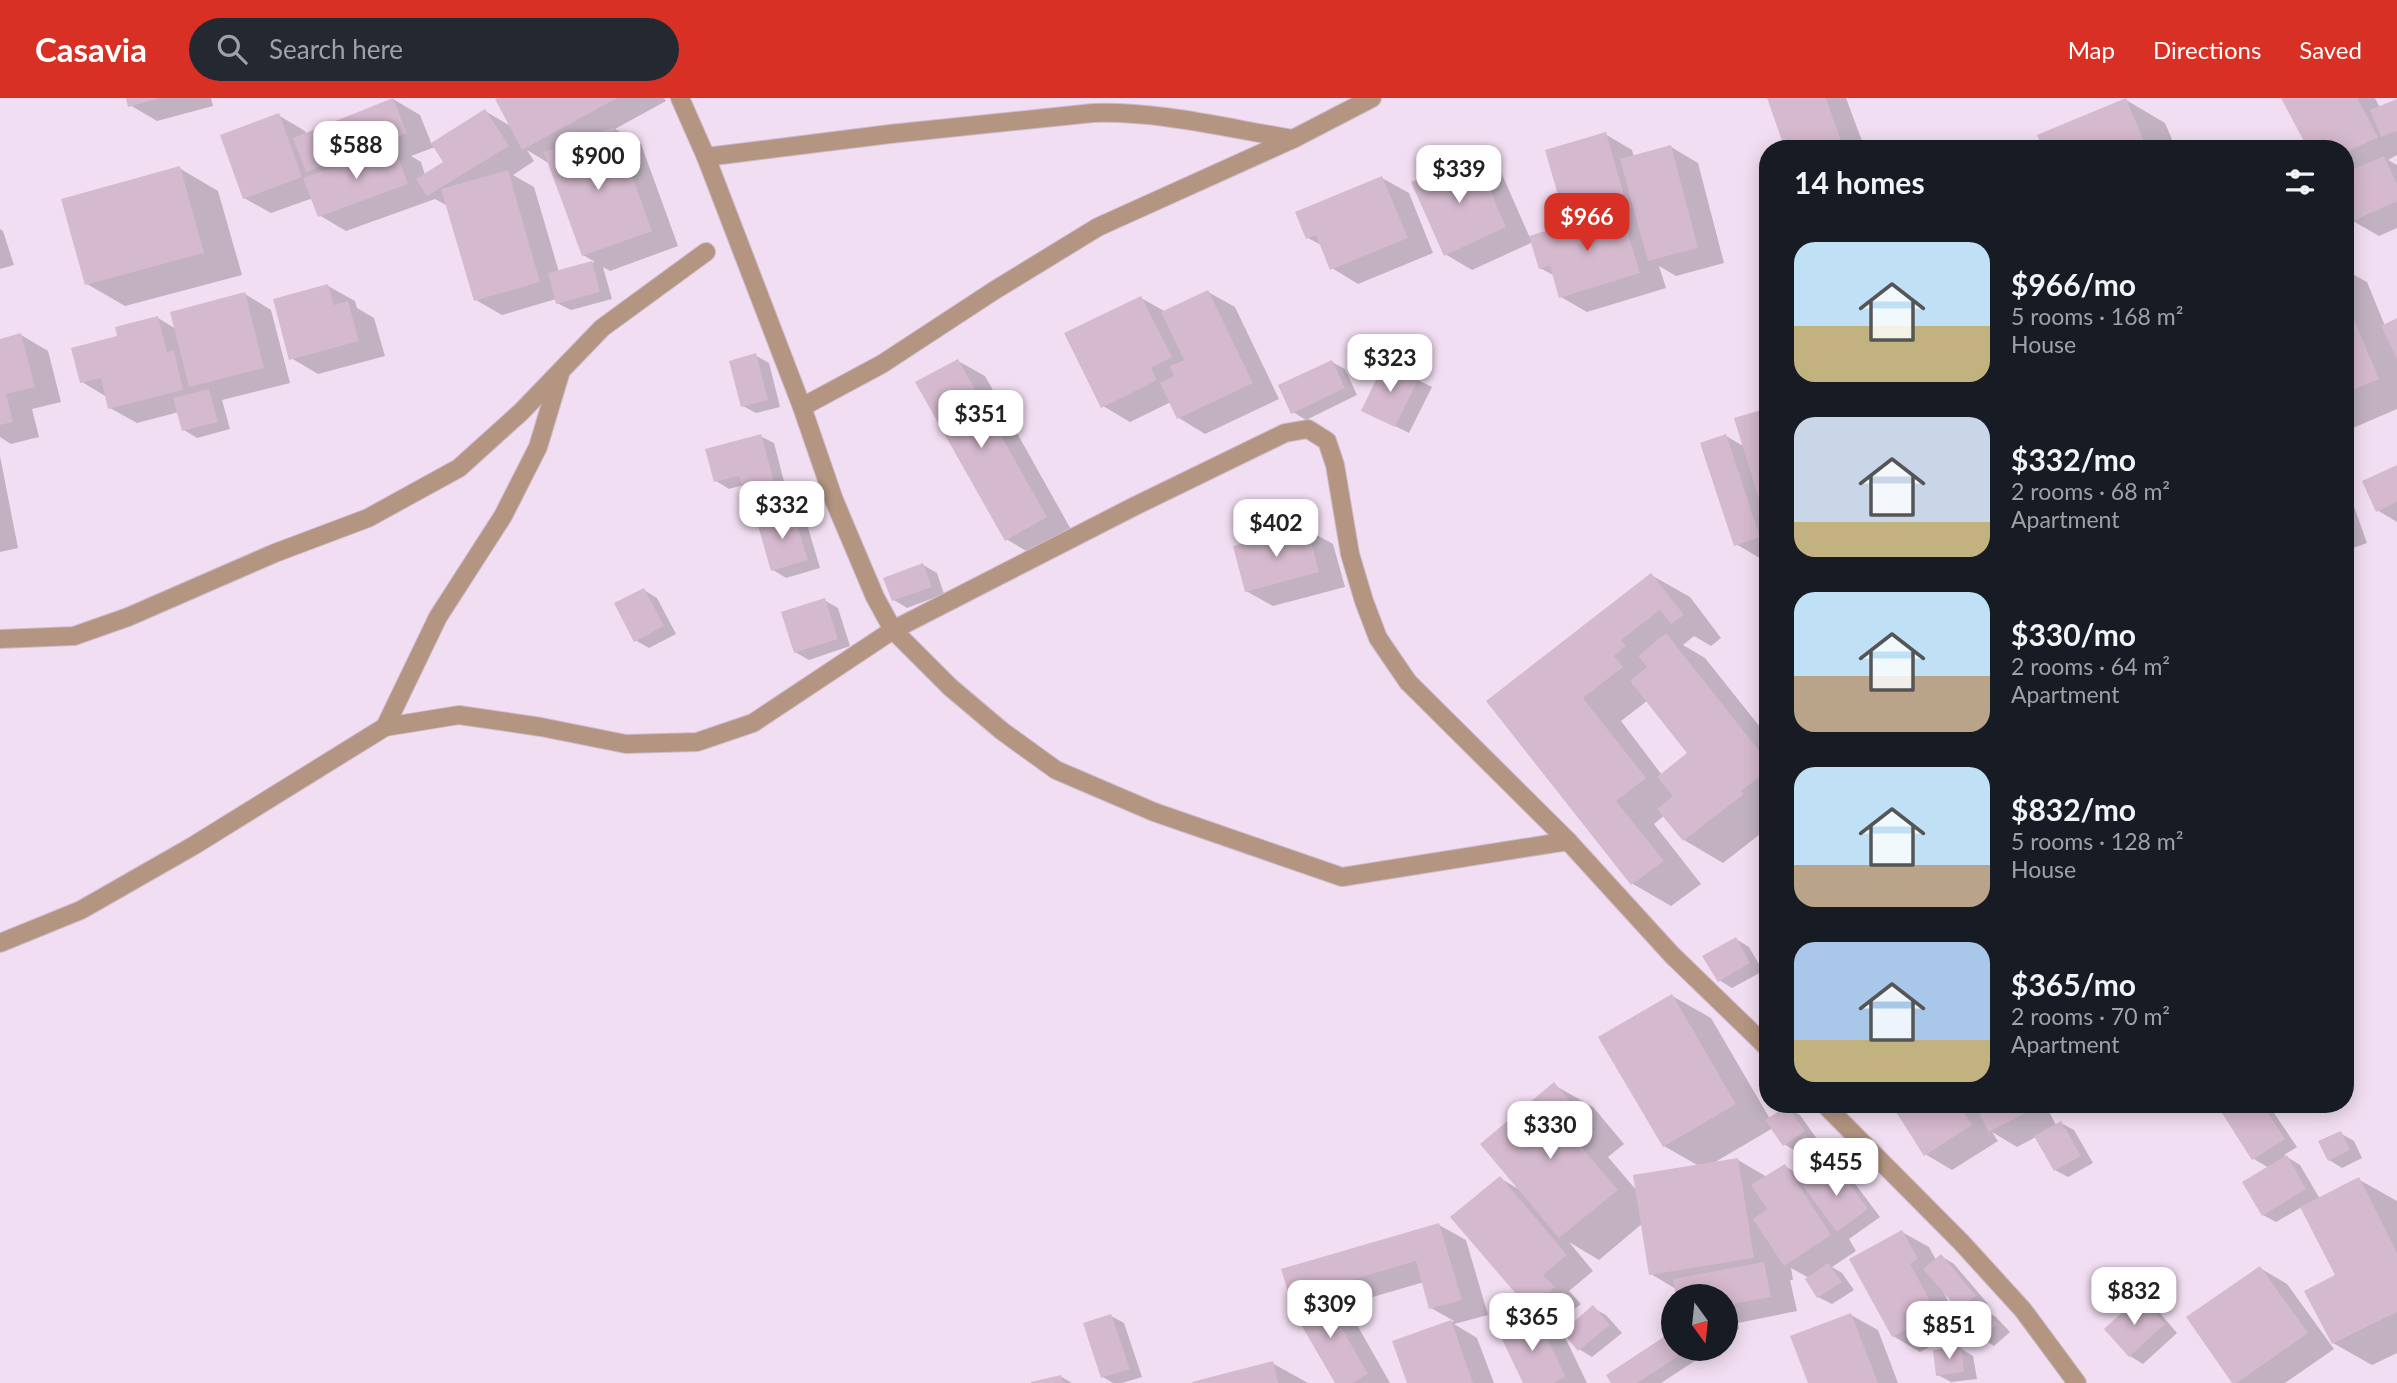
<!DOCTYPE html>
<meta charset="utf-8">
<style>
:root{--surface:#171b24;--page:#242831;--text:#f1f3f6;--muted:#9ea1a6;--accent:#d93025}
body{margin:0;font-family:Lato,sans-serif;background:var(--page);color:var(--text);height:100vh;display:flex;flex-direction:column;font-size:26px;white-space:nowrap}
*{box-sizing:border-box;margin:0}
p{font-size:23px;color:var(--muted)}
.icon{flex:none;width:38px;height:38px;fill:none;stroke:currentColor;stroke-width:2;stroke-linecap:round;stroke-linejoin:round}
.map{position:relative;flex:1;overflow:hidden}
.drawer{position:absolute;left:1759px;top:42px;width:595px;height:973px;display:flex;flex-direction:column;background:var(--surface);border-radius:28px;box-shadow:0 4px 18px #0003}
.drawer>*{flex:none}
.needle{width:46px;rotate:165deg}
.tools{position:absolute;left:1661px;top:1186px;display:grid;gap:14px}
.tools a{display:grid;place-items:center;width:77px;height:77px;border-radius:50%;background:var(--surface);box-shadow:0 4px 18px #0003;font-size:35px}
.price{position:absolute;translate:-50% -60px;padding:0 16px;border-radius:14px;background:#fff;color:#222;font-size:23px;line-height:46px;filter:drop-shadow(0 2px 4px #0008)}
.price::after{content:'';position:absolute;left:50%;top:42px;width:21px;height:16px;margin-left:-10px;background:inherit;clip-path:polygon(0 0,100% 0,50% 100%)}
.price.on{background:var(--accent);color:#fff}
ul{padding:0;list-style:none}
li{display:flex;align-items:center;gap:21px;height:175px;padding:0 35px}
li span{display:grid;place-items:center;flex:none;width:196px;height:140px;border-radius:21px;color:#555}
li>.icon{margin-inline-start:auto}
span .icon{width:84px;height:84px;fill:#fffc;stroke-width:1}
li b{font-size:30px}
h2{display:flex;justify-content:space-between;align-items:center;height:84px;padding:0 35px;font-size:30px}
header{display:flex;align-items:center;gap:42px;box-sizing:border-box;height:98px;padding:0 35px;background:var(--accent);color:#fff}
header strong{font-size:33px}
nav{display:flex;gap:38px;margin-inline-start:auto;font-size:24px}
.search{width:490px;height:63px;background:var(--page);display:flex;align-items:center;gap:18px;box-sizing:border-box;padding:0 24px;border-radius:38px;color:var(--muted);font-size:26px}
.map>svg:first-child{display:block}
</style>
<header>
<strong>Casavia</strong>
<div class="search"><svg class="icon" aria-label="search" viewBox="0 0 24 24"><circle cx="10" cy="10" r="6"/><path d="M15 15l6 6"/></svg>Search here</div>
<nav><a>Map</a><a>Directions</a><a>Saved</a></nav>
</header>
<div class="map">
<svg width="2397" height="1285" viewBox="0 0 2397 1285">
<rect width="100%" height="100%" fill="#f2def2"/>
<g fill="#0003" fill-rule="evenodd">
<path d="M 128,0 L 211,0 L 213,8 L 157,23 L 130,7 Z"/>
<path d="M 499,0 L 664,0 L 666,3 L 615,31 L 641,46 L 678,148 L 610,173 L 603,169 L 612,201 L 571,212 L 557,205 L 556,201 L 502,217 L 476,202 L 448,108 L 435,101 L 346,133 L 319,117 L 313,100 L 271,115 L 244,100 L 278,17 L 305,33 L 306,36 L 393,1 L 420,17 L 432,47 L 485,13 L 512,29 ZM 435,49 L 446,64 L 425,77 L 421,64 L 411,58 ZM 527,52 L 550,66 L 583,157 L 595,164 L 559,174 L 534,89 L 513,77 L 534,63 Z"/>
<path d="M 1769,0 L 1846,0 L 1865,51 L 1787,51 Z"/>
<path d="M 2283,0 L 2375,0 L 2380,10 L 2397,3 L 2397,57 L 2388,62 L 2397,67 L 2397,130 L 2379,138 L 2353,123 L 2345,106 L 2345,51 Z"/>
<path d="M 2126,2 L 2165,25 L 2176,51 L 2045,51 Z"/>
<path d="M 1605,36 L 1632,52 L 1634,59 L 1671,49 L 1698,65 L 1724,165 L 1676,178 L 1659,168 L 1666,190 L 1587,214 L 1561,199 L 1555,178 L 1540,170 L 1533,144 L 1472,172 L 1445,156 L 1474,58 L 1501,74 L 1530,140 L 1579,125 L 1566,117 Z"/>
<path d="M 179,70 L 218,93 L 242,177 L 125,208 L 87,186 Z"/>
<path d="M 1382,80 L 1409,95 L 1433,155 L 1358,186 L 1332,170 L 1323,148 L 1308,140 Z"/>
<path d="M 0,131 L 3,133 L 14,167 L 0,171 Z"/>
<path d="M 2345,172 L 2367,184 L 2385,228 L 2397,222 L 2397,311 L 2353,330 L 2345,326 Z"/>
<path d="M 328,188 L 355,203 L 357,210 L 374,220 L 385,258 L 318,276 L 291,260 Z"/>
<path d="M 1208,194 L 1235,209 L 1279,301 L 1205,336 L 1179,320 L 1171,304 L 1130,324 L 1103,308 L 1141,200 L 1166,214 Z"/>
<path d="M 245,196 L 271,212 L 290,285 L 222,302 L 230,331 L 197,340 L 184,332 L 179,314 L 137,325 L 110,310 L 107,299 L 82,284 L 119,239 L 158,220 L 176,231 Z"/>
<path d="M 21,237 L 48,253 L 61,304 L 32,311 L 39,339 L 11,346 L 0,339 L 0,242 Z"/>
<path d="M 755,257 L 769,265 L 780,309 L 756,315 L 743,308 Z"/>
<path d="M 958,263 L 985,278 L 1073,435 L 1033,457 L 1006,441 Z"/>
<path d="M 1332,264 L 1345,271 L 1357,297 L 1306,322 L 1293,314 Z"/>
<path d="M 1386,266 L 1432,289 L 1409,335 L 1377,319 Z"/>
<path d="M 1768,312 L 1768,460 L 1763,462 L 1736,446 L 1726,338 L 1745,349 Z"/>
<path d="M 760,338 L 774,345 L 786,391 L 758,399 L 744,391 L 743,387 L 729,391 L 716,383 Z"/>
<path d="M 0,358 L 18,450 L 0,454 Z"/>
<path d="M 2397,369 L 2397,424 L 2377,412 Z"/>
<path d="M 2345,383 L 2367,445 L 2345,453 Z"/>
<path d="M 793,416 L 806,423 L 820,470 L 786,480 L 773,472 Z"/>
<path d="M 1306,431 L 1333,446 L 1345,489 L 1273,508 L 1246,493 Z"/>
<path d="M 923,467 L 937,475 L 944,496 L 907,510 L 894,502 Z"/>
<path d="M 1651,477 L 1690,499 L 1721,540 L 1711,548 L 1694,538 L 1683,547 L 1705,560 L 1768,639 L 1768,730 L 1723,765 L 1684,742 L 1665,717 L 1654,726 L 1701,786 L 1671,808 L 1633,786 L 1489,604 ZM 1647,603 L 1689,655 L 1662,677 L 1621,623 Z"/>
<path d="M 644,492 L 657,500 L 676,536 L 649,550 L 635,542 Z"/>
<path d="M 824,502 L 838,510 L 850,548 L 809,562 L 795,554 Z"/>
<path d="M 1736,841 L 1749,849 L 1763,873 L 1732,890 L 1719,882 Z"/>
<path d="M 1672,898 L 1711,920 L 1770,1021 L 1787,1010 L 1800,1017 L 1817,1041 L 1797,1054 L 1784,1046 L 1773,1030 L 1710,1067 L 1738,1062 L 1767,1079 L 1785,1068 L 1811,1084 L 1834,1067 L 1847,1075 L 1880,1119 L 1849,1141 L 1856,1153 L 1832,1169 L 1842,1175 L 1854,1192 L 1832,1206 L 1818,1199 L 1809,1180 L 1791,1170 L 1793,1182 L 1790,1182 L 1797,1213 L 1738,1225 L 1739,1231 L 1726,1233 L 1726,1199 L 1676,1191 L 1651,1176 L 1643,1125 L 1599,1162 L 1569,1144 L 1593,1173 L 1569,1193 L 1581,1206 L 1557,1225 L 1530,1210 L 1500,1080 L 1520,1092 L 1554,987 L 1593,1009 L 1624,1046 L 1608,1059 L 1638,1094 L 1699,1068 L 1664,1048 Z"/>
<path d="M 1893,1006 L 2045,1006 L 2056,1027 L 2061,1025 L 2074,1032 L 2093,1065 L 2068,1079 L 2055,1072 L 2036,1039 L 2017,1049 L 1992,1034 L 1998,1043 L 1952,1072 L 1925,1056 Z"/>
<path d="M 2232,1006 L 2258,1006 L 2274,1015 L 2297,1049 L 2284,1057 L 2300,1067 L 2320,1101 L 2358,1081 L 2397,1103 L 2397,1255 L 2372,1267 L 2333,1245 L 2338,1178 L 2302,1109 L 2276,1124 L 2263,1117 L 2269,1070 L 2254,1061 Z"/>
<path d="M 2340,1035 L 2354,1043 L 2362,1060 L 2342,1070 L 2329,1062 Z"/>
<path d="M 1439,1127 L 1466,1142 L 1488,1217 L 1454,1226 L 1477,1240 L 1494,1285 L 1409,1285 L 1394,1244 L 1454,1223 L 1431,1210 L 1424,1184 L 1342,1208 L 1348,1211 L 1390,1285 L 1337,1285 L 1303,1206 L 1291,1199 Z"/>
<path d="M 1902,1134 L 1929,1149 L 1936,1162 L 1941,1158 L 1954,1166 L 1988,1206 L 1982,1211 L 1996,1219 L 2010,1234 L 1994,1248 L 1981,1240 L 1974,1219 L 1960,1211 L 1941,1189 L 1962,1231 L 1920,1254 L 1893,1238 Z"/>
<path d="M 2260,1170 L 2287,1186 L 2334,1251 L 2285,1285 L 2234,1285 Z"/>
<path d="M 2141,1201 L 2154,1208 L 2177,1235 L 2143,1266 L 2130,1258 Z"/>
<path d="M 1593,1210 L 1606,1217 L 1622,1235 L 1592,1259 L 1579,1251 Z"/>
<path d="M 1851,1217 L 1878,1232 L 1898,1285 L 1810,1285 Z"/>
<path d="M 1111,1218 L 1124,1225 L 1142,1279 L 1122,1285 L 1113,1285 L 1103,1279 Z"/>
<path d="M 1536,1220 L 1563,1235 L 1587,1285 L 1525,1285 Z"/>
<path d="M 1673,1236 L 1673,1251 L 1700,1251 L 1704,1257 L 1661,1285 L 1613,1285 Z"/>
<path d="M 1960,1250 L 1973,1258 L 1977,1281 L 1951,1284 L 1938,1277 Z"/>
<path d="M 1272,1265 L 1308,1285 L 1196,1285 Z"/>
<path d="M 1060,1278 L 1072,1285 L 1035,1285 Z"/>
</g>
<g fill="#d5b9ce">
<path d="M 126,0 L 157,0 L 157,1 L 128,9 Z"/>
<path d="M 393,0 L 407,35 L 306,74 L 293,40 Z"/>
<path d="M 497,0 L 617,0 L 522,52 L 495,1 Z"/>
<path d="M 1767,0 L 1826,0 L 1844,51 L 1785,51 Z"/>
<path d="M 2126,0 L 2147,51 L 2043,51 L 2037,37 Z"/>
<path d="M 2281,0 L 2357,0 L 2378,39 L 2345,55 L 2345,51 L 2308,51 Z"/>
<path d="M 2397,1 L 2397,33 L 2381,39 L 2370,12 Z"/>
<path d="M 485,11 L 509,48 L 427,98 L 416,81 L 443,64 L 431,45 Z"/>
<path d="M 279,15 L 302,79 L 243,101 L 220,37 Z"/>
<path d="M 614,29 L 652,133 L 582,158 L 544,54 Z"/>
<path d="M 1606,34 L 1625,101 L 1564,118 L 1545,52 Z"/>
<path d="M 394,47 L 408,86 L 318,119 L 303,80 Z"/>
<path d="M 1671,47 L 1698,150 L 1648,163 L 1620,61 Z"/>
<path d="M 1474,56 L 1506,129 L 1444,158 L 1411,84 Z"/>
<path d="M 2384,58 L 2397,86 L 2397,103 L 2351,124 L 2345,111 L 2345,75 Z"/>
<path d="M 180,68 L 204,155 L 85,187 L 61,101 Z"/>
<path d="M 508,72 L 540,184 L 474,203 L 441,91 Z"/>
<path d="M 1382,78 L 1408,140 L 1330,172 L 1316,137 L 1306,141 L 1295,114 Z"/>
<path d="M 1620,110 L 1640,175 L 1559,200 L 1550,168 L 1539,171 L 1529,138 Z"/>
<path d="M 592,163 L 600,194 L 556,206 L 548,175 Z"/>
<path d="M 328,186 L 334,207 L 348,203 L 359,243 L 289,262 L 273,201 Z"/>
<path d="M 1208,192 L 1253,285 L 1177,321 L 1160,285 L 1174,278 L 1170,268 L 1184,262 L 1161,214 Z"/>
<path d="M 245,194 L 264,270 L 189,289 L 170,214 Z"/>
<path d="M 1141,198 L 1172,259 L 1151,270 L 1157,282 L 1101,310 L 1064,235 Z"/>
<path d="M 2345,200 L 2379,281 L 2345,295 Z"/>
<path d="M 158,218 L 167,254 L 174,252 L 183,292 L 108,311 L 101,280 L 80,285 L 71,250 L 117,238 L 115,229 Z"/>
<path d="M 2397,220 L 2397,261 L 2381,228 Z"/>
<path d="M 21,235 L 35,289 L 6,296 L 13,324 L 0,327 L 0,241 Z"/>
<path d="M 756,255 L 768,302 L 741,309 L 729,263 Z"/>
<path d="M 958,261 L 1047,419 L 1005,443 L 915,284 Z"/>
<path d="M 1332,262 L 1345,290 L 1291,316 L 1278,287 Z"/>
<path d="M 1385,263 L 1419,280 L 1395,329 L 1361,313 Z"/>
<path d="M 209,291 L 218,324 L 182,333 L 173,300 Z"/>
<path d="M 1768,310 L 1768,428 L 1767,428 L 1734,320 Z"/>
<path d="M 761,336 L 774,384 L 743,392 L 739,378 L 714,384 L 705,351 Z"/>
<path d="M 1726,336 L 1760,439 L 1734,448 L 1700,345 Z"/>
<path d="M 2397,367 L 2397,404 L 2376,414 L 2362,383 Z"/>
<path d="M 793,414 L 808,462 L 771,473 L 757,424 Z"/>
<path d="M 1307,429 L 1319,474 L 1245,494 L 1233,448 Z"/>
<path d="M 923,465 L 932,489 L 892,503 L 883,480 Z"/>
<path d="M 1651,475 L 1684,517 L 1671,526 L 1660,512 L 1621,542 L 1626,548 L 1614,558 L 1623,569 L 1583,600 L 1646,680 L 1616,703 L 1664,763 L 1631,787 L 1486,603 Z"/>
<path d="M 644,490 L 664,528 L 634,544 L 614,505 Z"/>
<path d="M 825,500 L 838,541 L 794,555 L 781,514 Z"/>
<path d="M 1666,535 L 1768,664 L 1768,672 L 1741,693 L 1744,696 L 1683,743 L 1657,711 L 1673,698 L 1657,679 L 1687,655 L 1630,583 L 1647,569 L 1638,558 Z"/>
<path d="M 1736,839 L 1750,865 L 1718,884 L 1702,858 Z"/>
<path d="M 1672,896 L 1736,1006 L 1663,1049 L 1598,939 Z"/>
<path d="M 1554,984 L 1586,1023 L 1570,1036 L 1618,1092 L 1559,1140 L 1480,1046 Z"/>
<path d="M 1891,1006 L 1959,1006 L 1972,1027 L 1924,1058 Z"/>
<path d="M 1974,1006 L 2028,1006 L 2031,1012 L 1989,1034 Z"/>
<path d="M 2229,1006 L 2252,1006 L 2254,1010 L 2262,1006 L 2285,1041 L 2252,1062 L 2220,1012 Z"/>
<path d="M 1787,1008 L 1805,1033 L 1783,1048 L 1765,1022 Z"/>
<path d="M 2061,1023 L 2081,1058 L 2054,1073 L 2034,1038 Z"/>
<path d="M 2341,1033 L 2350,1052 L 2328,1063 L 2318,1043 Z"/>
<path d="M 2287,1057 L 2306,1091 L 2262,1118 L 2242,1084 Z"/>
<path d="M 1738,1060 L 1754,1160 L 1649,1177 L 1633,1077 Z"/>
<path d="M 1834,1065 L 1868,1111 L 1837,1134 L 1803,1088 Z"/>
<path d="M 1785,1066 L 1831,1137 L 1784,1168 L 1753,1121 L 1767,1111 L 1751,1087 Z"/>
<path d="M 1500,1078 L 1567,1157 L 1543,1177 L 1555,1189 L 1529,1211 L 1450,1119 Z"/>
<path d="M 2359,1079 L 2397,1155 L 2397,1214 L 2332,1246 L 2304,1193 L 2335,1177 L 2300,1109 Z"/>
<path d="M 1439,1125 L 1462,1202 L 1429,1211 L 1416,1163 L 1290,1200 L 1281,1171 Z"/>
<path d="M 1902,1132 L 1918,1161 L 1910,1166 L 1937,1215 L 1892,1239 L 1849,1161 Z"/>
<path d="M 1941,1156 L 1976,1198 L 1959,1212 L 1923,1171 Z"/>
<path d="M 1764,1164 L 1771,1199 L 1726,1207 L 1726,1199 L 1676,1199 L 1673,1181 Z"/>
<path d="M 1828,1165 L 1842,1184 L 1817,1200 L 1805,1181 Z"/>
<path d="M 2260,1168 L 2308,1235 L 2237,1285 L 2232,1285 L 2186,1219 Z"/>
<path d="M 1321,1194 L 1368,1276 L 1352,1285 L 1335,1285 L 1292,1211 Z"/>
<path d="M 2140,1198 L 2165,1226 L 2129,1259 L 2104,1231 Z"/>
<path d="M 1593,1207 L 1610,1227 L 1578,1253 L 1562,1234 Z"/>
<path d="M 1983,1209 L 1997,1226 L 1979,1242 L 1965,1224 Z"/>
<path d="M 1851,1215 L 1878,1285 L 1808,1285 L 1790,1238 Z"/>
<path d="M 1111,1216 L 1130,1271 L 1101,1280 L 1083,1225 Z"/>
<path d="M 1536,1218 L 1566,1279 L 1553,1285 L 1523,1285 L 1499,1235 Z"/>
<path d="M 1451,1222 L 1473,1285 L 1407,1285 L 1392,1243 Z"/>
<path d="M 1673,1233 L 1673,1251 L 1689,1251 L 1637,1285 L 1611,1285 L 1606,1277 Z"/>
<path d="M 1961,1248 L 1964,1274 L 1936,1278 L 1933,1252 Z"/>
<path d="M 1273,1263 L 1278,1285 L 1193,1285 L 1192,1284 Z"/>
<path d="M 1061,1277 L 1063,1285 L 1031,1285 L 1031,1284 Z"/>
</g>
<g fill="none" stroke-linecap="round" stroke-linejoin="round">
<defs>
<g id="street">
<path d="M 680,0 L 706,59 L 802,309 L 834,402 L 875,499 L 893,532 L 950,589 L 1002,633 L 1056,672 L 1154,714 L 1342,779 L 1568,743"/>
<path d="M 706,59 L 890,36 L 1093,15 C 1160,13 1226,30 1293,41"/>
<path d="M 802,309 L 882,266 L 995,192 L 1098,129 L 1293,41 L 1372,0"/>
<path d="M 0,541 L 74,538 L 128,519 L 275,455 L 368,420 L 459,370 L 521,314 L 602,230 L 706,154"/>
<path d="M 385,629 L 438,519 L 503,418 L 538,349 L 560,276"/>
<path d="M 0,845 L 81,812 L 193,748 L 385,629 L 459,617 L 541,629 L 626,646 L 697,644 L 753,625 L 893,532 L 1133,409 L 1285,335 L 1308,331 L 1327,343 L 1335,367 L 1350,456 L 1364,503 L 1378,540 L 1408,584 L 1568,743 L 1672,857 L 1768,950"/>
<path d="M 1824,1006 L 1962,1145 L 2023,1212 L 2077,1285"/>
</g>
</defs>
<use href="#street" stroke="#cdbccd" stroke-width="20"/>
<use href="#street" stroke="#b39581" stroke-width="18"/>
</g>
</svg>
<div class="tools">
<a><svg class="needle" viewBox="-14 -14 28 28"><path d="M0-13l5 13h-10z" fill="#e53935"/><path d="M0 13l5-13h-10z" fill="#9ea1a6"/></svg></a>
</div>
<b class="price" style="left:356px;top:83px">$588</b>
<b class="price" style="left:598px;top:94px">$900</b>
<b class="price" style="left:1459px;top:107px">$339</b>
<b class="price on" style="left:1587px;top:155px">$966</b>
<b class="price" style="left:1390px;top:296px">$323</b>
<b class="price" style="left:981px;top:352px">$351</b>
<b class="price" style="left:782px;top:443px">$332</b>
<b class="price" style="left:1276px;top:461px">$402</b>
<b class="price" style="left:1550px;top:1063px">$330</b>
<b class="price" style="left:1836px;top:1100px">$455</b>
<b class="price" style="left:2134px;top:1229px">$832</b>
<b class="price" style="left:1330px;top:1242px">$309</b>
<b class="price" style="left:1532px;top:1255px">$365</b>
<b class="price" style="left:1949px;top:1263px">$851</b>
<section class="drawer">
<h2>14 homes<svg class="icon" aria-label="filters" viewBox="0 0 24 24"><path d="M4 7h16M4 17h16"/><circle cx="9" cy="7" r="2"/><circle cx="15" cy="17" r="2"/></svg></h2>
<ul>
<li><span style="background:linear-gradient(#bfe0f5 60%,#c2b280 0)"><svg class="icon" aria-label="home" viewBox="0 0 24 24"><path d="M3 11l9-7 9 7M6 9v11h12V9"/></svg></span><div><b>$966/mo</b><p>5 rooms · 168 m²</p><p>House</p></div></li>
<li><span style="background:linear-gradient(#c9d6e8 75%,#c2b280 0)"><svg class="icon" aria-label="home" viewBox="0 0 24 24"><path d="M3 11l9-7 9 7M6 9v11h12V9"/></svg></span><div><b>$332/mo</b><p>2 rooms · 68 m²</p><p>Apartment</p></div></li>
<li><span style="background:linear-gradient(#bfe0f5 60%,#b9a48a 0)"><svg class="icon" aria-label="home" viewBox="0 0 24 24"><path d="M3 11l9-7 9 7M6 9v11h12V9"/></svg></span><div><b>$330/mo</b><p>2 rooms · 64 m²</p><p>Apartment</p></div></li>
<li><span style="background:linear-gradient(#bfe0f5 70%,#b9a48a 0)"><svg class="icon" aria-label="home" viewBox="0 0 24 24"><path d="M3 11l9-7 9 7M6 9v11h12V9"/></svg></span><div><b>$832/mo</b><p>5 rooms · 128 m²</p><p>House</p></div></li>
<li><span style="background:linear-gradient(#a9c7e8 70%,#c2b280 0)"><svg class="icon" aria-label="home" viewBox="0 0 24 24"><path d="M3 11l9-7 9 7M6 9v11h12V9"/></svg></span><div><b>$365/mo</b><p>2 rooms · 70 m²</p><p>Apartment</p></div></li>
</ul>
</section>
</div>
